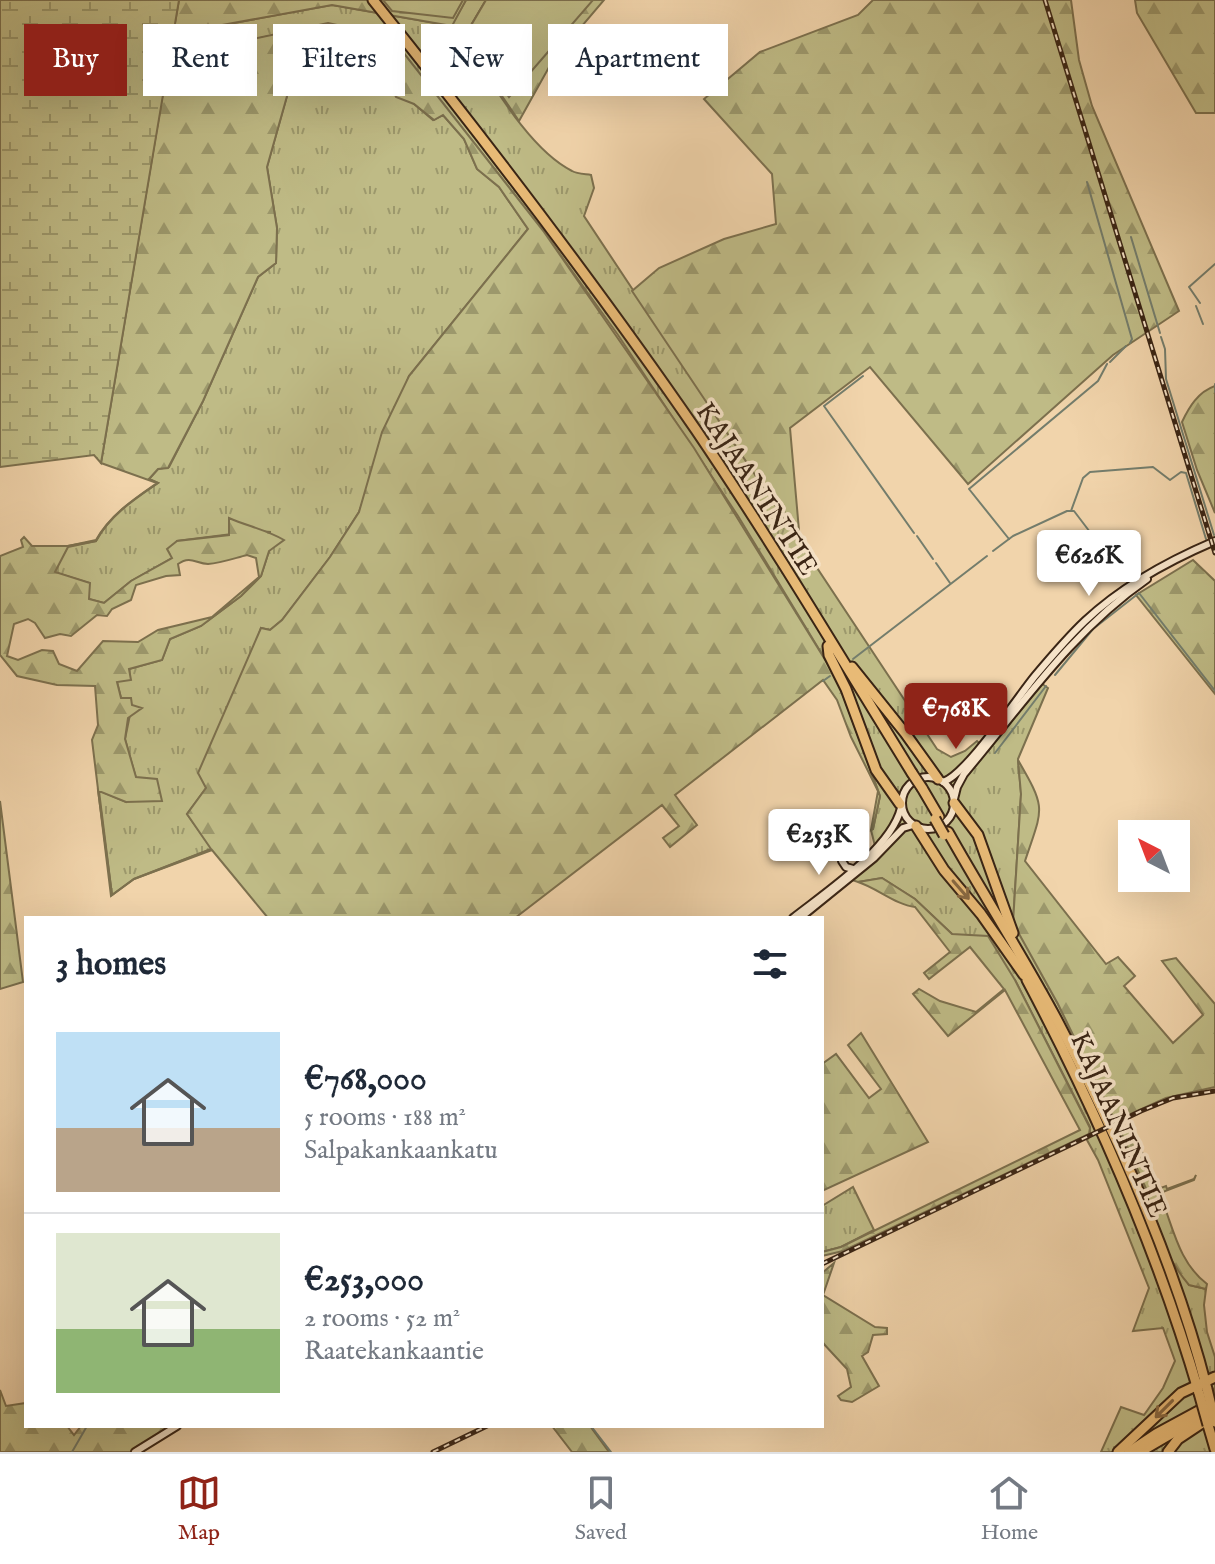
<!DOCTYPE html>
<meta charset="utf-8">
<style>
:root{--surface:#fff;--page:#f6f6f7;--text:#1f2937;--muted:#747a83;--line:#e0e1e3;--accent:#8f2418}
body{margin:0;font-family:"IM FELL English",serif;background:var(--page);color:var(--text);height:100vh;display:flex;flex-direction:column;font-size:30px;white-space:nowrap}
*{box-sizing:border-box;margin:0}
p{font-size:26px;color:var(--muted)}
.icon{flex:none;width:44px;height:44px;fill:none;stroke:currentColor;stroke-width:2;stroke-linecap:round;stroke-linejoin:round}
.map{position:relative;flex:1;overflow:hidden}
.drawer{position:absolute;left:24px;top:916px;width:800px;height:512px;display:flex;flex-direction:column;background:var(--surface);border-radius:0px;box-shadow:0 8px 32px #0002}
.drawer>*{flex:none}
.top-card{position:absolute;left:24px;top:24px;width:800px;height:72px;display:flex;gap:16px}
.needle{width:52px;rotate:318deg}
.fabs{position:absolute;left:1118px;top:820px;display:grid;gap:16px}
.fabs a{display:grid;place-items:center;width:72px;height:72px;border-radius:0px;background:var(--surface);box-shadow:0 8px 32px #0002;font-size:40px}
.price{position:absolute;translate:-50% -68px;padding:0 18px;border-radius:8px;background:#fff;color:#222;font-size:26px;line-height:52px;filter:drop-shadow(0 2px 4px #0008)}
.price::after{content:'';position:absolute;left:50%;top:48px;width:24px;height:18px;margin-left:-12px;background:inherit;clip-path:polygon(0 0,100% 0,50% 100%)}
.price.selected{background:var(--accent);color:#fff}
ul{padding:0;list-style:none}
li{display:flex;align-items:center;gap:24px;height:200px;padding:0 32px}
li+li{border-top:2px solid var(--line)}
li span{display:grid;place-items:center;flex:none;width:224px;height:160px;border-radius:0px;color:#555}
li>.icon{margin-inline-start:auto}
span .icon{width:96px;height:96px;fill:#fffc;stroke-width:1}
li b{font-size:34px}
h2{display:flex;justify-content:space-between;align-items:center;height:96px;padding:0 32px;font-size:34px}
.tag{padding:0 28px;border-radius:0px;background:var(--surface);box-shadow:0 8px 32px #0002;font-size:28px;line-height:72px}
.tag.selected{background:var(--accent);color:#fff}
.dock{display:flex;justify-content:space-around;align-items:center;height:112px;border-top:2px solid var(--line);background:var(--surface);font-size:22px;color:var(--muted)}
.dock a{display:grid;justify-items:center;gap:4px}
.dock .selected{color:var(--accent)}
.map>svg:first-child{display:block}
</style>
<div class="map">
<svg width="1215" height="1452" viewBox="0 0 1215 1452">
<defs>
<pattern id="grass-tufts" width="24" height="20" patternUnits="userSpaceOnUse" patternTransform="scale(2)"><rect width="24" height="20" fill="#bfbb86"/><path d="M3 7l-1-3M5 7V3M7 7l1-3M15 17l-1-3M17 17v-4M19 17l1-3" fill="none" stroke="#9c986c"/></pattern>
<pattern id="forest-firs" width="22" height="20" patternUnits="userSpaceOnUse" patternTransform="scale(2)"><rect width="22" height="20" fill="#bfbb86"/><path d="M5 1l3.5 6h-7zM16 11l3.5 6h-7z" fill="#9c986c"/></pattern>
<pattern id="wetland-marsh" width="20" height="14" patternUnits="userSpaceOnUse" patternTransform="scale(2)"><rect width="20" height="14" fill="#bfbb86"/><path d="M1 5h8M5 5V1M11 12h8M15 12V8" fill="none" stroke="#9c986c"/></pattern>
</defs>
<rect width="100%" height="100%" fill="#f1d4ab"/>
<filter id="stains"><feTurbulence type="fractalNoise" baseFrequency=".0025" numOctaves="4"/><feColorMatrix values="0 0 0 0 .2 0 0 0 0 .09 0 0 0 0 .02 0 0 0 .5 -.17"/></filter>
<radialGradient id="worn" r=".72"><stop offset=".6" stop-color="#630" stop-opacity="0"/><stop offset="1" stop-color="#630" stop-opacity=".3"/></radialGradient>
<g fill="url(#grass-tufts)" stroke="#7c704e" stroke-width="2">
<path d="M 466,0 L 486,0 L 463,39 C 490,79 528,149 572,171 C 577,174 585,174 591,175 L 594,188 L 584,216 L 937,749 L 951,757 L 965,751 L 977,741 L 988,751 L 1041,683 L 1048,688 L 1018,759 L 1021,794 L 1013,922 L 1058,1004 L 1115,1121 L 1090,1135 L 1090,1127 L 1015,980 L 952,934 L 915,899 L 882,878 L 858,882 L 852,880 L 875,846 L 871,830 L 873,829 L 880,796 L 837,679 L 738,516 L 618,335 L 544,232 L 391,37 L 414,104 L 433,120 L 443,115 L 464,139 L 477,169 L 499,187 L 528,229 L 409,376 L 359,512 L 330,557 L 282,620 L 270,630 L 261,628 L 206,788 L 187,814 L 212,849 L 134,879 L 112,895 L 98,790 L 126,802 L 136,778 L 125,739 L 132,705 L 121,698 L 117,682 L 129,669 L 162,660 L 170,639 L 201,626 L 241,596 L 261,576 L 269,551 L 270,532 L 257,531 L 177,541 L 172,558 L 131,581 L 104,603 L 89,599 L 89,583 L 54,572 L 68,546 L 96,541 C 110,515 134,499 158,483 L 149,479 L 158,469 L 169,467 L 203,401 L 258,277 L 276,263 L 277,228 L 267,167 L 289,89 L 298,86 L 310,53 L 327,24 L 169,57 L 173,34 L 332,5 L 451,26 Z"/>
<path d="M 1117,1123 L 1147,1190 L 1157,1186 L 1158,1189 L 1166,1186 L 1167,1189 L 1194,1179 L 1196,1175 L 1194,1180 L 1160,1193 L 1165,1208 L 1158,1205 L 1154,1209 L 1154,1218 L 1189,1285 L 1206,1289 L 1204,1305 L 1207,1332 L 1215,1357 L 1215,1452 L 1101,1452 L 1121,1407 L 1144,1415 L 1163,1388 L 1175,1361 L 1163,1328 L 1133,1331 L 1149,1288 L 1098,1160 L 1087,1140 L 1090,1136 Z"/>
<path d="M 853,1187 L 874,1230 L 841,1247 L 822,1252 L 822,1206 Z"/>
</g>
<g fill="url(#forest-firs)" stroke="#7c704e" stroke-width="2" fill-rule="evenodd">
<path d="M 179,0 L 466,0 L 452,26 L 332,5 L 173,34 Z"/>
<path d="M 486,0 L 604,0 L 553,60 L 519,121 L 463,39 Z"/>
<path d="M 873,0 L 1071,0 L 1079,60 L 1092,106 L 1179,311 L 1113,355 L 968,484 L 870,367 L 790,428 L 800,542 L 632,291 L 659,268 L 724,239 L 776,224 L 772,174 L 704,99 L 760,52 L 858,15 Z"/>
<path d="M 1135,0 L 1215,0 L 1215,113 L 1196,113 L 1137,13 Z"/>
<path d="M 328,23 L 391,37 L 544,232 L 694,448 L 837,679 L 880,796 L 873,829 L 871,830 L 878,791 L 851,737 L 837,700 L 823,680 L 675,795 L 697,825 L 670,847 L 663,838 L 679,826 L 662,805 L 515,918 L 268,918 L 212,850 L 134,879 L 111,896 L 92,740 L 98,725 L 95,686 L 57,685 L 17,676 L 0,655 L 0,556 L 23,547 L 21,540 L 24,537 L 32,546 L 68,546 L 96,540 C 110,515 134,499 157,483 L 101,463 L 169,57 ZM 328,24 L 377,35 L 385,70 L 396,97 L 414,104 L 434,120 L 443,115 L 464,139 L 477,169 L 499,187 L 528,229 L 409,376 L 382,432 L 359,512 L 330,557 L 282,620 L 270,630 L 261,628 L 198,773 L 206,788 L 187,814 L 211,849 L 134,879 L 112,895 L 99,791 L 126,802 L 162,801 L 157,779 L 136,777 L 125,739 L 128,718 L 142,708 L 132,705 L 131,698 L 121,698 L 117,682 L 131,680 L 129,669 L 162,660 L 170,639 L 201,626 L 241,596 L 261,576 L 269,551 L 284,540 C 267,530 247,526 229,518 L 229,535 L 177,541 L 167,549 L 172,558 L 131,581 L 104,603 L 89,599 L 90,583 L 55,572 L 68,547 L 96,541 C 110,515 135,499 158,483 L 149,479 L 158,469 L 168,468 L 203,401 L 258,277 L 276,263 L 277,228 L 267,167 L 289,89 L 298,86 L 310,53 ZM 247,555 L 256,558 L 259,577 L 212,617 L 158,630 L 138,642 L 103,641 L 77,671 L 59,664 L 53,651 L 42,650 L 18,660 L 7,656 L 14,624 L 28,619 L 35,623 L 45,638 L 60,634 L 71,636 L 97,615 L 107,616 L 112,609 L 131,600 L 136,585 L 166,576 L 180,575 L 178,564 C 191,555 196,564 208,564 C 221,563 235,558 247,555 Z"/>
<path d="M 1215,386 L 1215,513 L 1197,470 L 1182,422 C 1189,407 1198,392 1215,386 Z"/>
<path d="M 1193,560 L 1215,581 L 1215,694 L 1136,595 Z"/>
<path d="M 1018,760 C 1047,810 1043,807 1025,861 L 1106,964 L 1118,957 L 1135,976 L 1124,986 L 1173,1043 L 1203,1015 L 1162,961 L 1176,958 L 1215,1004 L 1215,1087 L 1166,1098 L 1115,1121 L 1058,1004 L 1013,923 L 1021,794 Z"/>
<path d="M 0,801 L 23,982 L 0,989 Z"/>
<path d="M 882,878 L 915,899 L 952,934 L 988,936 L 1015,980 L 1090,1128 L 1089,1134 L 843,1251 L 822,1256 L 822,1252 L 841,1247 L 1080,1130 L 1005,990 L 948,1036 L 913,994 L 919,989 L 940,1001 L 976,1012 L 1004,989 L 970,947 L 929,979 L 924,973 L 950,952 L 915,907 C 896,905 877,888 858,882 Z"/>
<path d="M 861,1033 L 928,1142 L 822,1191 L 822,1064 L 836,1054 L 869,1098 L 881,1089 L 848,1045 Z"/>
<path d="M 1130,1125 L 1157,1186 L 1147,1191 L 1120,1130 Z"/>
<path d="M 1158,1205 L 1165,1208 C 1175,1236 1182,1265 1207,1284 L 1206,1289 L 1189,1285 C 1172,1265 1156,1235 1154,1209 Z"/>
<path d="M 834,1263 L 823,1295 L 875,1327 L 887,1328 L 887,1334 L 873,1335 L 868,1352 L 862,1356 L 879,1386 L 852,1402 L 841,1400 L 838,1396 L 851,1387 L 847,1369 L 822,1342 L 822,1273 Z"/>
<path d="M 0,1390 L 6,1406 L 26,1403 L 26,1426 L 67,1426 L 74,1435 L 81,1426 L 170,1427 L 130,1452 L 0,1452 Z"/>
<path d="M 552,1426 L 590,1426 L 609,1452 L 572,1452 Z"/>
</g>
<path fill="url(#wetland-marsh)" stroke="#7c704e" stroke-width="2" d="M 0,0 L 179,0 L 101,463 L 94,455 L 0,467 Z"/>
<g fill="#bfbb86" stroke="#7c704e" stroke-width="2">
<path d="M 383,0 L 463,0 L 453,18 L 392,11 Z"/>
<path d="M 486,0 L 593,0 L 509,97 L 466,34 Z"/>
</g>
<g fill="none" stroke-linecap="round" stroke-linejoin="round">
<g stroke="#747d6c" stroke-width="2">
<path d="M 1087,182 L 1132,339 L 1130,343"/>
<path d="M 1131,237 L 1160,333"/>
<path d="M 1200,303 L 1189,287 L 1215,264"/>
<path d="M 1196,306 L 1203,324"/>
<path d="M 1161,337 L 1165,349 L 1166,379 L 1214,535"/>
<path d="M 1110,362 L 1126,346"/>
<path d="M 863,376 L 824,406 L 914,533"/>
<path d="M 1215,384 L 1215,392"/>
<path d="M 1071,511 L 1083,478 L 1090,472 L 1153,467 L 1170,480 L 1181,472 L 1186,473 L 1206,539"/>
<path d="M 917,536 L 933,559"/>
<path d="M 1009,539 L 969,489 L 1098,381 L 1107,364"/>
<path d="M 993,551 L 1013,536 L 1067,511 L 1074,511 L 1093,536"/>
<path d="M 936,563 L 950,583"/>
<path d="M 853,659 L 987,556"/>
<path d="M 1055,675 L 1093,629 L 1139,593 L 1215,691"/>
<path d="M 823,681 L 830,676"/>
<path d="M 995,753 L 1046,686"/>
<path d="M 591,1426 L 611,1452"/>
<path d="M 72,1452 L 87,1426"/>
</g>
<defs>
<g id="secondary">
<circle cx="928" cy="803" r="26"/>
<path d="M 943,782 C 966,775 1017,698 1035,676 C 1051,657 1067,638 1085,621 C 1122,586 1168,561 1215,541"/>
<path d="M 954,799 L 957,787 L 964,774 C 1022,705 1072,631 1147,579"/>
<path d="M 842,861 L 846,867 L 853,869"/>
<path d="M 793,918 C 826,892 891,849 901,808"/>
<path d="M 800,918 L 874,858 L 903,828 L 913,825"/>
<path d="M 135,1452 L 177,1426"/>
</g>
<g id="highway">
<path d="M 373,0 C 485,140 594,282 696,430 C 772,542 841,658 912,773"/>
<path d="M 828,646 L 829,655 L 846,689 L 876,770 L 900,804"/>
<path d="M 852,667 L 905,733 L 938,779"/>
<path d="M 922,788 L 939,817"/>
<path d="M 954,803 L 978,835 L 1013,933"/>
<path d="M 916,826 L 944,870 L 981,914 L 1024,975"/>
<path d="M 948,832 C 984,896 1024,958 1058,1022 C 1118,1136 1175,1264 1207,1389"/>
<path d="M 1027,980 C 1097,1112 1157,1249 1199,1393"/>
<path d="M 1208,1425 L 1215,1449"/>
<path d="M 1118,1452 L 1181,1393 L 1215,1377"/>
<path d="M 1129,1452 L 1156,1434 L 1215,1402"/>
<path d="M 1140,1452 L 1203,1415"/>
<path d="M 1168,1452 L 1178,1439 L 1208,1419"/>
</g>
</defs>
<use href="#secondary" stroke="#3a2515" stroke-width="10"/>
<use href="#highway" stroke="#3a2515" stroke-width="13"/>
<use href="#secondary" stroke="#f6e3c8" stroke-width="6"/>
<use href="#highway" stroke="#e8ba76" stroke-width="9"/>
<defs>
<g id="rail">
<path d="M 1045,0 L 1215,553"/>
<path d="M 822,1264 L 1141,1111 L 1173,1098 L 1215,1091"/>
<path d="M 433,1452 L 487,1426"/>
</g>
</defs>
<use href="#rail" stroke="#3a2515" stroke-width="5"/>
<use href="#rail" stroke="#f6e3c8" stroke-width="2" stroke-dasharray="6" stroke-linecap="butt"/>
<defs>
<g id="highway-bridge">
<path d="M 912,773 L 922,788"/>
<path d="M 935,819 L 944,835"/>
<path d="M 1207,1389 L 1215,1422"/>
<path d="M 1199,1393 L 1208,1425"/>
</g>
</defs>
<use href="#highway-bridge" stroke="#3a2515" stroke-width="13" stroke-linecap="butt"/>
<use href="#highway-bridge" stroke="#e8ba76" stroke-width="9"/>
</g>
<defs><path id="oneway-shaft" d="M-6 0H5M1.5-3L5.5 0L1.5 3" fill="none" stroke-width="1.6" stroke-linecap="round" stroke-linejoin="round" transform="scale(2)"/></defs>
<g stroke="#886841">
<use href="#oneway-shaft" transform="translate(961 890) rotate(49)"/>
<use href="#oneway-shaft" transform="translate(1164 1409) rotate(135)"/>
</g>
<g text-anchor="middle" stroke-width="7" stroke-linejoin="round" paint-order="stroke">
<g font-size="28" fill="#3a2515" stroke="#f6e3c8">
<text transform="translate(758 488) rotate(57)" y="10">KAJAANINTIE</text>
<text transform="translate(1120 1124) rotate(66)" y="10">KAJAANINTIE</text>
</g>
</g>
<rect width="100%" height="100%" filter="url(#stains)"/>
<rect width="100%" height="100%" fill="url(#worn)"/>
</svg>
<div class="fabs">
<a><svg class="needle" viewBox="-14 -14 28 28"><path d="M0-13l5 13h-10z" fill="#e53935"/><path d="M0 13l5-13h-10z" fill="#747a83"/></svg></a>
</div>
<b class="price" style="left:1089px;top:598px">€626K</b>
<b class="price selected" style="left:956px;top:751px">€768K</b>
<b class="price" style="left:819px;top:877px">€253K</b>
<div class="top-card">
<a class="tag selected">Buy</a>
<a class="tag">Rent</a>
<a class="tag">Filters</a>
<a class="tag">New</a>
<a class="tag">Apartment</a>
</div>
<section class="drawer">
<h2>3 homes<svg class="icon" aria-label="filters" viewBox="0 0 24 24"><path d="M4 7h16M4 17h16"/><circle cx="9" cy="7" r="2"/><circle cx="15" cy="17" r="2"/></svg></h2>
<ul>
<li><span style="background:linear-gradient(#bfe0f5 60%,#b9a48a 0)"><svg class="icon" aria-label="home" viewBox="0 0 24 24"><path d="M3 11l9-7 9 7M6 9v11h12V9"/></svg></span><div><b>€768,000</b><p>5 rooms · 188 m²</p><p>Salpakankaankatu</p></div></li>
<li><span style="background:linear-gradient(#dfe7d0 60%,#8fb573 0)"><svg class="icon" aria-label="home" viewBox="0 0 24 24"><path d="M3 11l9-7 9 7M6 9v11h12V9"/></svg></span><div><b>€253,000</b><p>2 rooms · 52 m²</p><p>Raatekankaantie</p></div></li>
</ul>
</section>
</div>
<nav class="dock">
<a class="selected"><svg class="icon" aria-label="map" viewBox="0 0 24 24"><path d="M3 6l6-2 6 2 6-2v14l-6 2-6-2-6 2zM9 4v14M15 6v14"/></svg>Map</a>
<a><svg class="icon" aria-label="saved" viewBox="0 0 24 24"><path d="M7 4h10v16l-5-4-5 4z"/></svg>Saved</a>
<a><svg class="icon" aria-label="home" viewBox="0 0 24 24"><path d="M3 11l9-7 9 7M6 9v11h12V9"/></svg>Home</a>
</nav>
